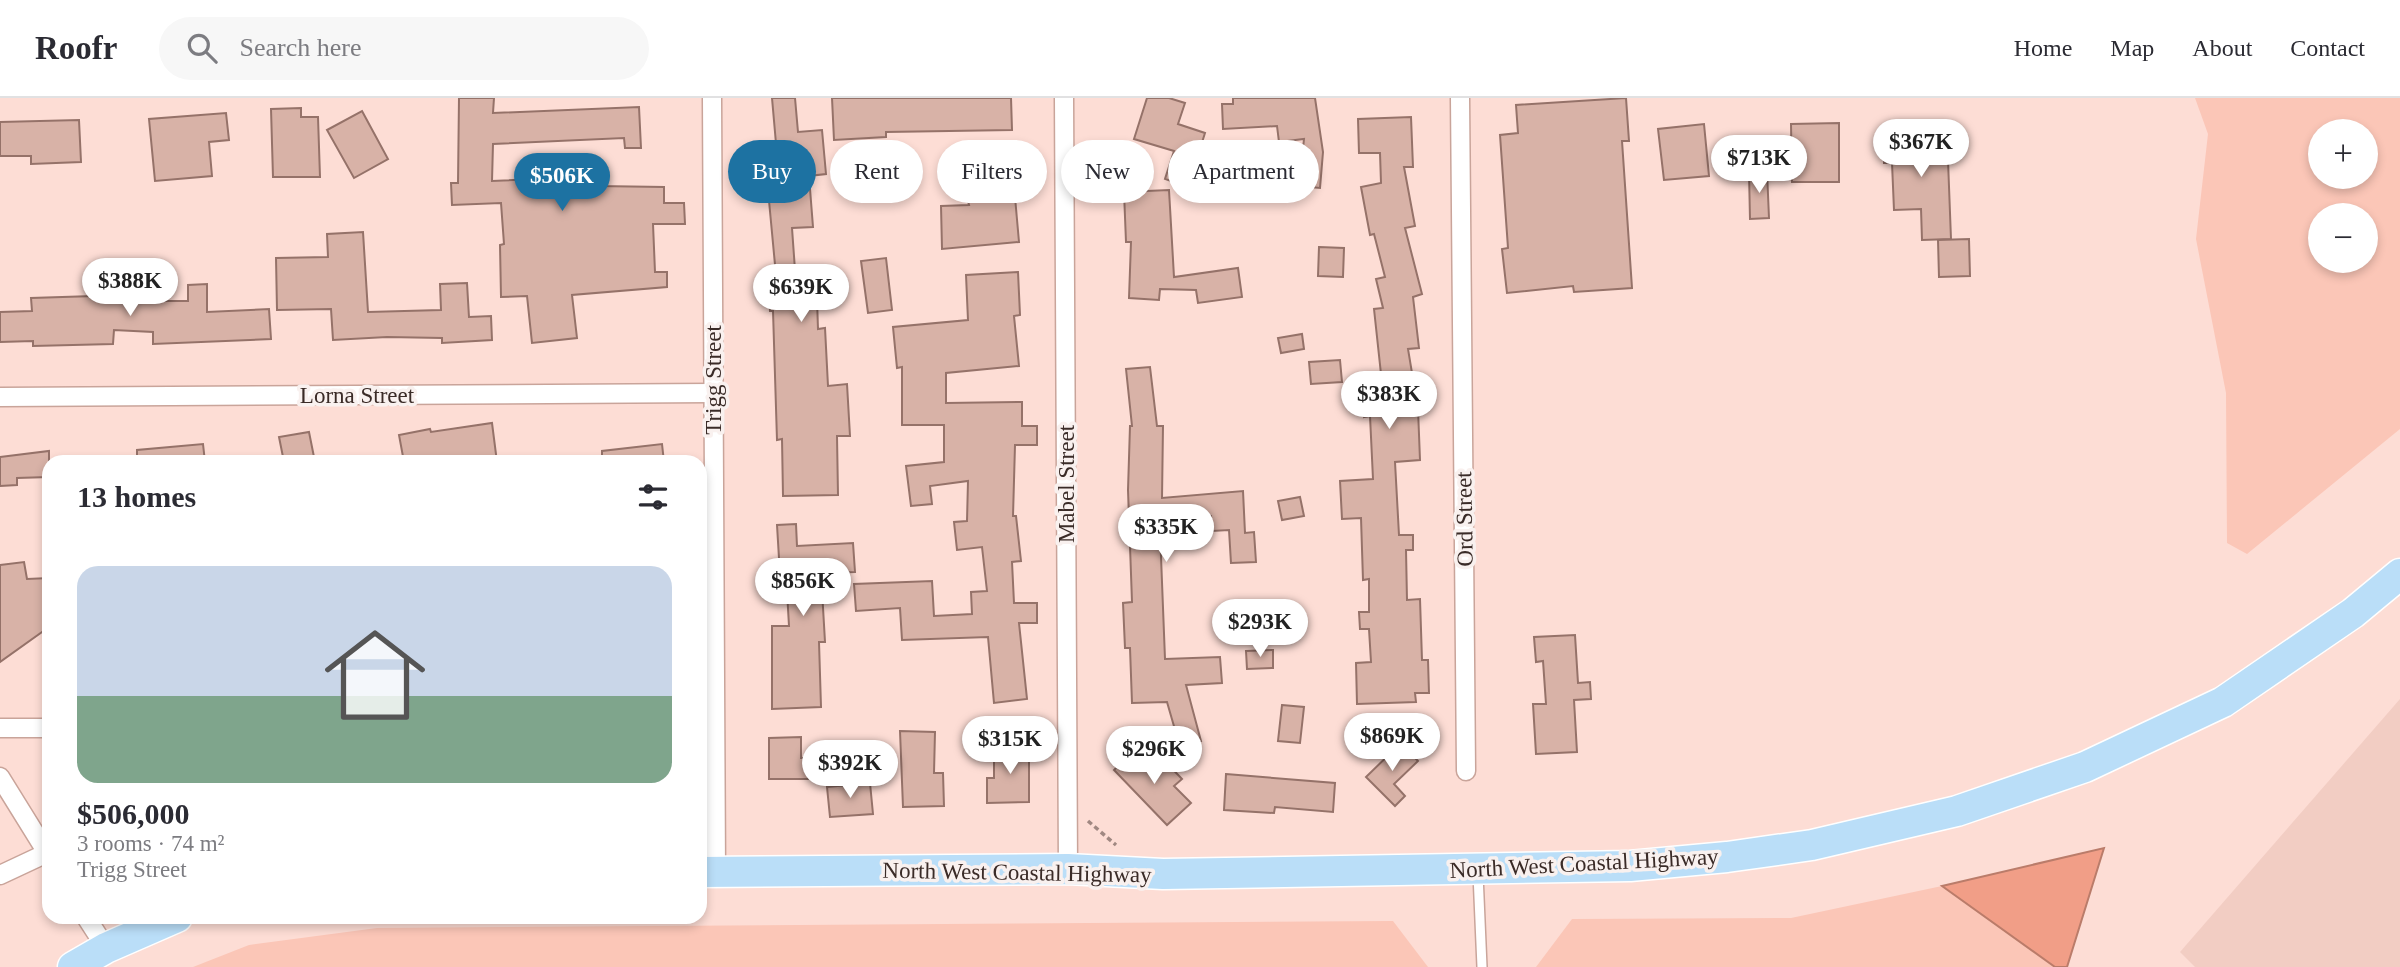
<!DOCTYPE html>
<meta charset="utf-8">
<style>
:root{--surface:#fff;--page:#f7f7f7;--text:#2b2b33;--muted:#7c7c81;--line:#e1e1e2;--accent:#1d72a2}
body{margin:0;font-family:"Times New Roman",serif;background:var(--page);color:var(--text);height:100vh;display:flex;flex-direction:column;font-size:26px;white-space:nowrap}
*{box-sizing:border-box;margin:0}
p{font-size:23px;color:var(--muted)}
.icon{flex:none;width:38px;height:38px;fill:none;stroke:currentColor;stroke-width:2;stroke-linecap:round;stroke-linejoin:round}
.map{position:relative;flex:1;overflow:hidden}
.drawer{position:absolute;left:42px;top:357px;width:665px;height:469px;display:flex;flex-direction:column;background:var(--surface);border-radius:21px;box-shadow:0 4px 10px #0003}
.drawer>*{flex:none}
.top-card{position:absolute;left:728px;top:42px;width:665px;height:63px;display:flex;gap:14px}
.controls{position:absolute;left:2308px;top:21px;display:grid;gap:14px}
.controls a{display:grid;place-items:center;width:70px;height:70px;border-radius:50%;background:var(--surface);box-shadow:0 4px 10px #0003;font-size:35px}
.price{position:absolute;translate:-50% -60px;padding:0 16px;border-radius:24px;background:#fff;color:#222;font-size:23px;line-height:46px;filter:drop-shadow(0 2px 4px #0008)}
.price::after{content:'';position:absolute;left:50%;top:42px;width:21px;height:16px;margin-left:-10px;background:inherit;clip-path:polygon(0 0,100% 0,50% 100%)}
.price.current{background:var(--accent);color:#fff}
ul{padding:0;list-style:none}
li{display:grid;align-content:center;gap:14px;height:371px;padding:0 35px}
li+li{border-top:2px solid var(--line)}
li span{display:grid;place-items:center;height:217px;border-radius:21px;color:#555}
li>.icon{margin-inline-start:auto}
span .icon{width:126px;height:126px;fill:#fffc;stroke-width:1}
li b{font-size:30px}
h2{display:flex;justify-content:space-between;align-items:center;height:84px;padding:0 35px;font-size:30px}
.chip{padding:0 24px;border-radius:32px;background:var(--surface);box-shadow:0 4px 10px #0003;font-size:24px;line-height:63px}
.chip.current{background:var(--accent);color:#fff}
header{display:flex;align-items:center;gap:42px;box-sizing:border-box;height:98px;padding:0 35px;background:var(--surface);border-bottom:2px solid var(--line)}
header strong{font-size:33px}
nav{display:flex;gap:38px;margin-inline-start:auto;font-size:24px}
.search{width:490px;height:63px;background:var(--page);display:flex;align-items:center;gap:18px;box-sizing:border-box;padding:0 24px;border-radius:38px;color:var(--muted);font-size:26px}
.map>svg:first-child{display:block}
</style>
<header>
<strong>Roofr</strong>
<div class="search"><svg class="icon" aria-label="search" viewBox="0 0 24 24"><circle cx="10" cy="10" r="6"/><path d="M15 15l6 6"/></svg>Search here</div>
<nav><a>Home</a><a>Map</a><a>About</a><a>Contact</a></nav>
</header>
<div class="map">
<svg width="2400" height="869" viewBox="0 0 2400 869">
<rect width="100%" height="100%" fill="#fdddd5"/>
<path fill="#f2cdc3" d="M 2400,601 L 2400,869 L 2195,869 L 2180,854 Z"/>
<g fill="#fbc6b7" fill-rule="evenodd">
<path d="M 2195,0 L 2400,0 L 2400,331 L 2247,456 L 2227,445 L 2226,295 L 2196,141 L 2208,36 ZM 2320,33 L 2366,33 L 2366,79 L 2320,79 ZM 2320,117 L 2366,117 L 2366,163 L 2320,163 Z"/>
<path d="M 1942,788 L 2055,869 L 1536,869 L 1572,821 L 1791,820 Z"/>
<path d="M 1393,823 L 1428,869 L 193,869 L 249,847 L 377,830 Z"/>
</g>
<path fill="#f19e87" stroke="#ba7c6a" stroke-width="2" d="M 2104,750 L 2067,869 L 2055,869 L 1942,788 Z"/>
<g fill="#d8b2a7" stroke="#957269" stroke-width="2">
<path d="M 459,0 L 494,0 L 493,15 L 639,9 L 641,50 L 625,50 L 624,40 L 493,46 L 492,83 L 597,78 L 598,88 L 664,89 L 664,105 L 684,105 L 685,126 L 653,126 L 655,174 L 667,174 L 667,189 L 572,197 L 577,240 L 532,245 L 527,198 L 501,199 L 500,147 L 504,146 L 501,105 L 452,107 L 451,85 L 458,85 Z"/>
<path d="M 772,0 L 795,0 L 798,34 L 822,32 L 826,76 L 809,78 L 813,129 L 792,130 L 795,172 L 816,171 L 818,231 L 825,230 L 828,288 L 847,286 L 850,338 L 837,338 L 838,397 L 783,398 L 782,341 L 777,342 L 773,213 L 770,213 L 769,189 L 777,188 L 768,92 L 780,91 Z"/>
<path d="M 832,0 L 1011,0 L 1012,32 L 886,34 L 886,39 L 834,42 Z"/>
<path d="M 1147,0 L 1169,0 L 1185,5 L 1178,26 L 1205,35 L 1188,89 L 1165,81 L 1174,53 L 1134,41 Z"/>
<path d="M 1233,0 L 1315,0 L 1323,54 L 1320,90 L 1299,88 L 1304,41 L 1279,44 L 1277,28 L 1223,31 L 1222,6 L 1233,6 Z"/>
<path d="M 1626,0 L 1629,43 L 1622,43 L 1632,190 L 1574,194 L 1573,188 L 1507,195 L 1502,151 L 1508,150 L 1500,37 L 1518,35 L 1516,7 Z"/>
<path d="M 301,10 L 301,19 L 318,19 L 320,79 L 273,79 L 271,11 Z"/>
<path d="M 362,13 L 388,61 L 354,80 L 327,32 Z"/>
<path d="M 226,15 L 229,42 L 209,44 L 212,78 L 155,83 L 149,21 Z"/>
<path d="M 1411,19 L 1413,69 L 1404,69 L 1415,128 L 1405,130 L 1422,196 L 1413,199 L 1419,250 L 1408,251 L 1418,311 L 1420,362 L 1395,364 L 1399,437 L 1413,437 L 1413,452 L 1406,452 L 1407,502 L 1420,501 L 1422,562 L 1428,562 L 1429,595 L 1415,595 L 1416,604 L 1357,606 L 1356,565 L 1371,564 L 1369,531 L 1360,531 L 1359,514 L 1369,514 L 1369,481 L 1363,482 L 1361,420 L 1342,421 L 1340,383 L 1373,381 L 1370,318 L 1364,319 L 1358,280 L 1381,276 L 1374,211 L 1383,210 L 1376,181 L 1385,179 L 1374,136 L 1370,137 L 1361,89 L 1381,85 L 1380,55 L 1359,55 L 1358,21 Z"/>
<path d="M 79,22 L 81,64 L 31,66 L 31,58 L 0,58 L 0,24 Z"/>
<path d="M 1839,25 L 1839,84 L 1792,84 L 1791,26 Z"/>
<path d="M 1704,26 L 1709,78 L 1664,82 L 1658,31 Z"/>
<path d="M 1904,33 L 1905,37 L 1947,36 L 1951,141 L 1922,142 L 1921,111 L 1894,112 L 1892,65 L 1884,65 L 1883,34 Z"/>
<path d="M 1767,73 L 1769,120 L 1750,121 L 1749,74 Z"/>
<path d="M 1169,92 L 1174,179 L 1238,170 L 1242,199 L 1198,205 L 1196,192 L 1160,191 L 1159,202 L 1129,200 L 1131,144 L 1126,144 L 1124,94 Z"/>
<path d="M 1015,99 L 1019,144 L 942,151 L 941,108 L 969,107 L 968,103 Z"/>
<path d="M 363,134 L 368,214 L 441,212 L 440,186 L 467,185 L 469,219 L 491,218 L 492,242 L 442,245 L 442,240 L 387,239 L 333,242 L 331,211 L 277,212 L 276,160 L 328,159 L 327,136 Z"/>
<path d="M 1969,141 L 1970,178 L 1939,179 L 1938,142 Z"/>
<path d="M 1319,149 L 1344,150 L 1343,179 L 1318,178 Z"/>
<path d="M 886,160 L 892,212 L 868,215 L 861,163 Z"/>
<path d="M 141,169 L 139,203 L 188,203 L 188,187 L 207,186 L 207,214 L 269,211 L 271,241 L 153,246 L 153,234 L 114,232 L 113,246 L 33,248 L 33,243 L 0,244 L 0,214 L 32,213 L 31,200 L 94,198 L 95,184 L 119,183 L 118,170 Z"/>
<path d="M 1018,174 L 1020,217 L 1014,218 L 1019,268 L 946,275 L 946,305 L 1022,304 L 1022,328 L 1037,328 L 1037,347 L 1015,347 L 1013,418 L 1016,418 L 1021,463 L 1012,464 L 1014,505 L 1037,505 L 1037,525 L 1019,525 L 1027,601 L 994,605 L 988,539 L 902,542 L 900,510 L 856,513 L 854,486 L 932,483 L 934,518 L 972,516 L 971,494 L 987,493 L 982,449 L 957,452 L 954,424 L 967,423 L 968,383 L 930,388 L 932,406 L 911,408 L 906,368 L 944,364 L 944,327 L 902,327 L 902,269 L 897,270 L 893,229 L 968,222 L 966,177 Z"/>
<path d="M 1302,236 L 1304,251 L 1281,255 L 1278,240 Z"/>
<path d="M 1340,262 L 1342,284 L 1311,286 L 1309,264 Z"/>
<path d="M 1150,269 L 1157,328 L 1163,328 L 1162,400 L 1243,393 L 1245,435 L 1254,434 L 1256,464 L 1231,465 L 1229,432 L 1212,433 L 1211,418 L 1168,421 L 1169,432 L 1160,433 L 1165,561 L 1220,559 L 1222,585 L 1186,587 L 1201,643 L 1180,649 L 1167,604 L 1132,605 L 1130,550 L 1125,550 L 1123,505 L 1132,504 L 1128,392 L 1130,328 L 1132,328 L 1126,271 Z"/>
<path d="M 492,325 L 497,364 L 404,364 L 399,337 L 430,331 L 431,334 Z"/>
<path d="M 309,334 L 315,364 L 284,364 L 279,339 Z"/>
<path d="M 203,346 L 205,364 L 137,364 L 137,352 Z"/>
<path d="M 662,346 L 664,364 L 602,364 L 602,353 Z"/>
<path d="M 49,353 L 49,379 L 17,380 L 17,387 L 0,388 L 0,359 Z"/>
<path d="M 1300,399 L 1304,418 L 1282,422 L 1278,403 Z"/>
<path d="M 796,426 L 797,448 L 853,445 L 855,474 L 821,475 L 825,544 L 819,544 L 821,609 L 772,611 L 772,528 L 789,528 L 786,476 L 780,477 L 777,427 Z"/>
<path d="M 24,464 L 27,481 L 49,480 L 49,529 L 0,564 L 0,467 Z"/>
<path d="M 1575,537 L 1578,585 L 1590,584 L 1591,601 L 1574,602 L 1577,654 L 1536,656 L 1533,606 L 1546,606 L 1543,563 L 1536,564 L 1534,539 Z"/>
<path d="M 1273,552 L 1273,570 L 1247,571 L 1246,553 Z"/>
<path d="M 1282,607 L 1304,609 L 1300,645 L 1278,643 Z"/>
<path d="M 900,633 L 935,634 L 934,675 L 943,675 L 944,708 L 903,709 Z"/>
<path d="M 801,639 L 801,660 L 816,660 L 816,681 L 769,681 L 769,640 Z"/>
<path d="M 1401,645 L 1418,663 L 1394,686 L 1405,698 L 1395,708 L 1366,679 Z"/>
<path d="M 1029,648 L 1029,704 L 987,705 L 987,680 L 994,680 L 994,649 Z"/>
<path d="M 1136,651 L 1154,670 L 1163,661 L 1182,681 L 1174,688 L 1191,705 L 1167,727 L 1114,672 Z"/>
<path d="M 1226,676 L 1335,685 L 1333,714 L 1275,709 L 1274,715 L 1224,712 Z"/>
<path d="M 870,685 L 873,716 L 830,719 L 827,689 Z"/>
</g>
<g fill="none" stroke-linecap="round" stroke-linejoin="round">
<defs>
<path id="service" d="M 1478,776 L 1482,869"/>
<g id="minor">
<path d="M 712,0 L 716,774"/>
<path d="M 1064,0 L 1068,771"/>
<path d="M 1460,0 L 1466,673"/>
<path d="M 0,299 L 713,295"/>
<path d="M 0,630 L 49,630"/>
<path d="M 0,679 L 49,758"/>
<path d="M 0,777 L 47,755"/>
<path d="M 86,819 L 106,850"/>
</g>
<g id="trunk">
<path d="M 700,774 L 1068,771 L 1163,776 L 1630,768 L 1727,759 L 1812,747 L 1957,713 L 2085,669 L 2223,604 L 2353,515 L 2400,476"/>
<path d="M 73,869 L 106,850 L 177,819"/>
</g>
</defs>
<use href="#service" stroke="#c9a49a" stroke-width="12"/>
<use href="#minor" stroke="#c9a49a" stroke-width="21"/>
<use href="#trunk" stroke="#fff" stroke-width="33"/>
<path stroke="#a08882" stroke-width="3.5" stroke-dasharray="5 3.5" stroke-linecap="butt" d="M 1088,723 L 1116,747"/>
<use href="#service" stroke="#fff" stroke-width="9"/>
<use href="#minor" stroke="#fff" stroke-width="18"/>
<use href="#trunk" stroke="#badef8" stroke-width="30"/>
</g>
<g text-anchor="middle" stroke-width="7" stroke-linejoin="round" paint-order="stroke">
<g font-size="23" fill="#3a2b27" stroke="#f9f1ef">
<text transform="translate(713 282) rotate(-90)" y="8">Trigg Street</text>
<text x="357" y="305">Lorna Street</text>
<text transform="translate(1066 386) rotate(-90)" y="8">Mabel Street</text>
<text transform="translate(1464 421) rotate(-91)" y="8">Ord Street</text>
<text transform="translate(1584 765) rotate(-3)" y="8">North West Coastal Highway</text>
<text transform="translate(1017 774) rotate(1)" y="8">North West Coastal Highway</text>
</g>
</g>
</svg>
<div class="controls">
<a>+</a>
<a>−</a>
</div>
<b class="price" style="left:1921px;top:81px">$367K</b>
<b class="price" style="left:1759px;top:97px">$713K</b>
<b class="price current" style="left:562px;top:115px">$506K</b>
<b class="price" style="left:130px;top:220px">$388K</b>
<b class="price" style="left:801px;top:226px">$639K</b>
<b class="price" style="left:1389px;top:333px">$383K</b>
<b class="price" style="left:1166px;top:466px">$335K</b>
<b class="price" style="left:803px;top:520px">$856K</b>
<b class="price" style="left:1260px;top:561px">$293K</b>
<b class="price" style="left:1392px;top:675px">$869K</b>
<b class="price" style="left:1010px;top:678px">$315K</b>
<b class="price" style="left:1154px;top:688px">$296K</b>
<b class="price" style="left:850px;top:702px">$392K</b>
<div class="top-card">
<a class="chip current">Buy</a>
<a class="chip">Rent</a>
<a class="chip">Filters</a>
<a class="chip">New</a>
<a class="chip">Apartment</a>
</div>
<section class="drawer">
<h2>13 homes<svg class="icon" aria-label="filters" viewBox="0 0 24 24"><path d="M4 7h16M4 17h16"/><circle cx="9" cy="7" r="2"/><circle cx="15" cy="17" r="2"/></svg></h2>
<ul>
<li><span style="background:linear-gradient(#c9d6e8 60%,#7fa58c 0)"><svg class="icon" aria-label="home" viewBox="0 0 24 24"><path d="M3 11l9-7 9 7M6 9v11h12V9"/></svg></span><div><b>$506,000</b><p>3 rooms · 74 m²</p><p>Trigg Street</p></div></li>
</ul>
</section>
</div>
